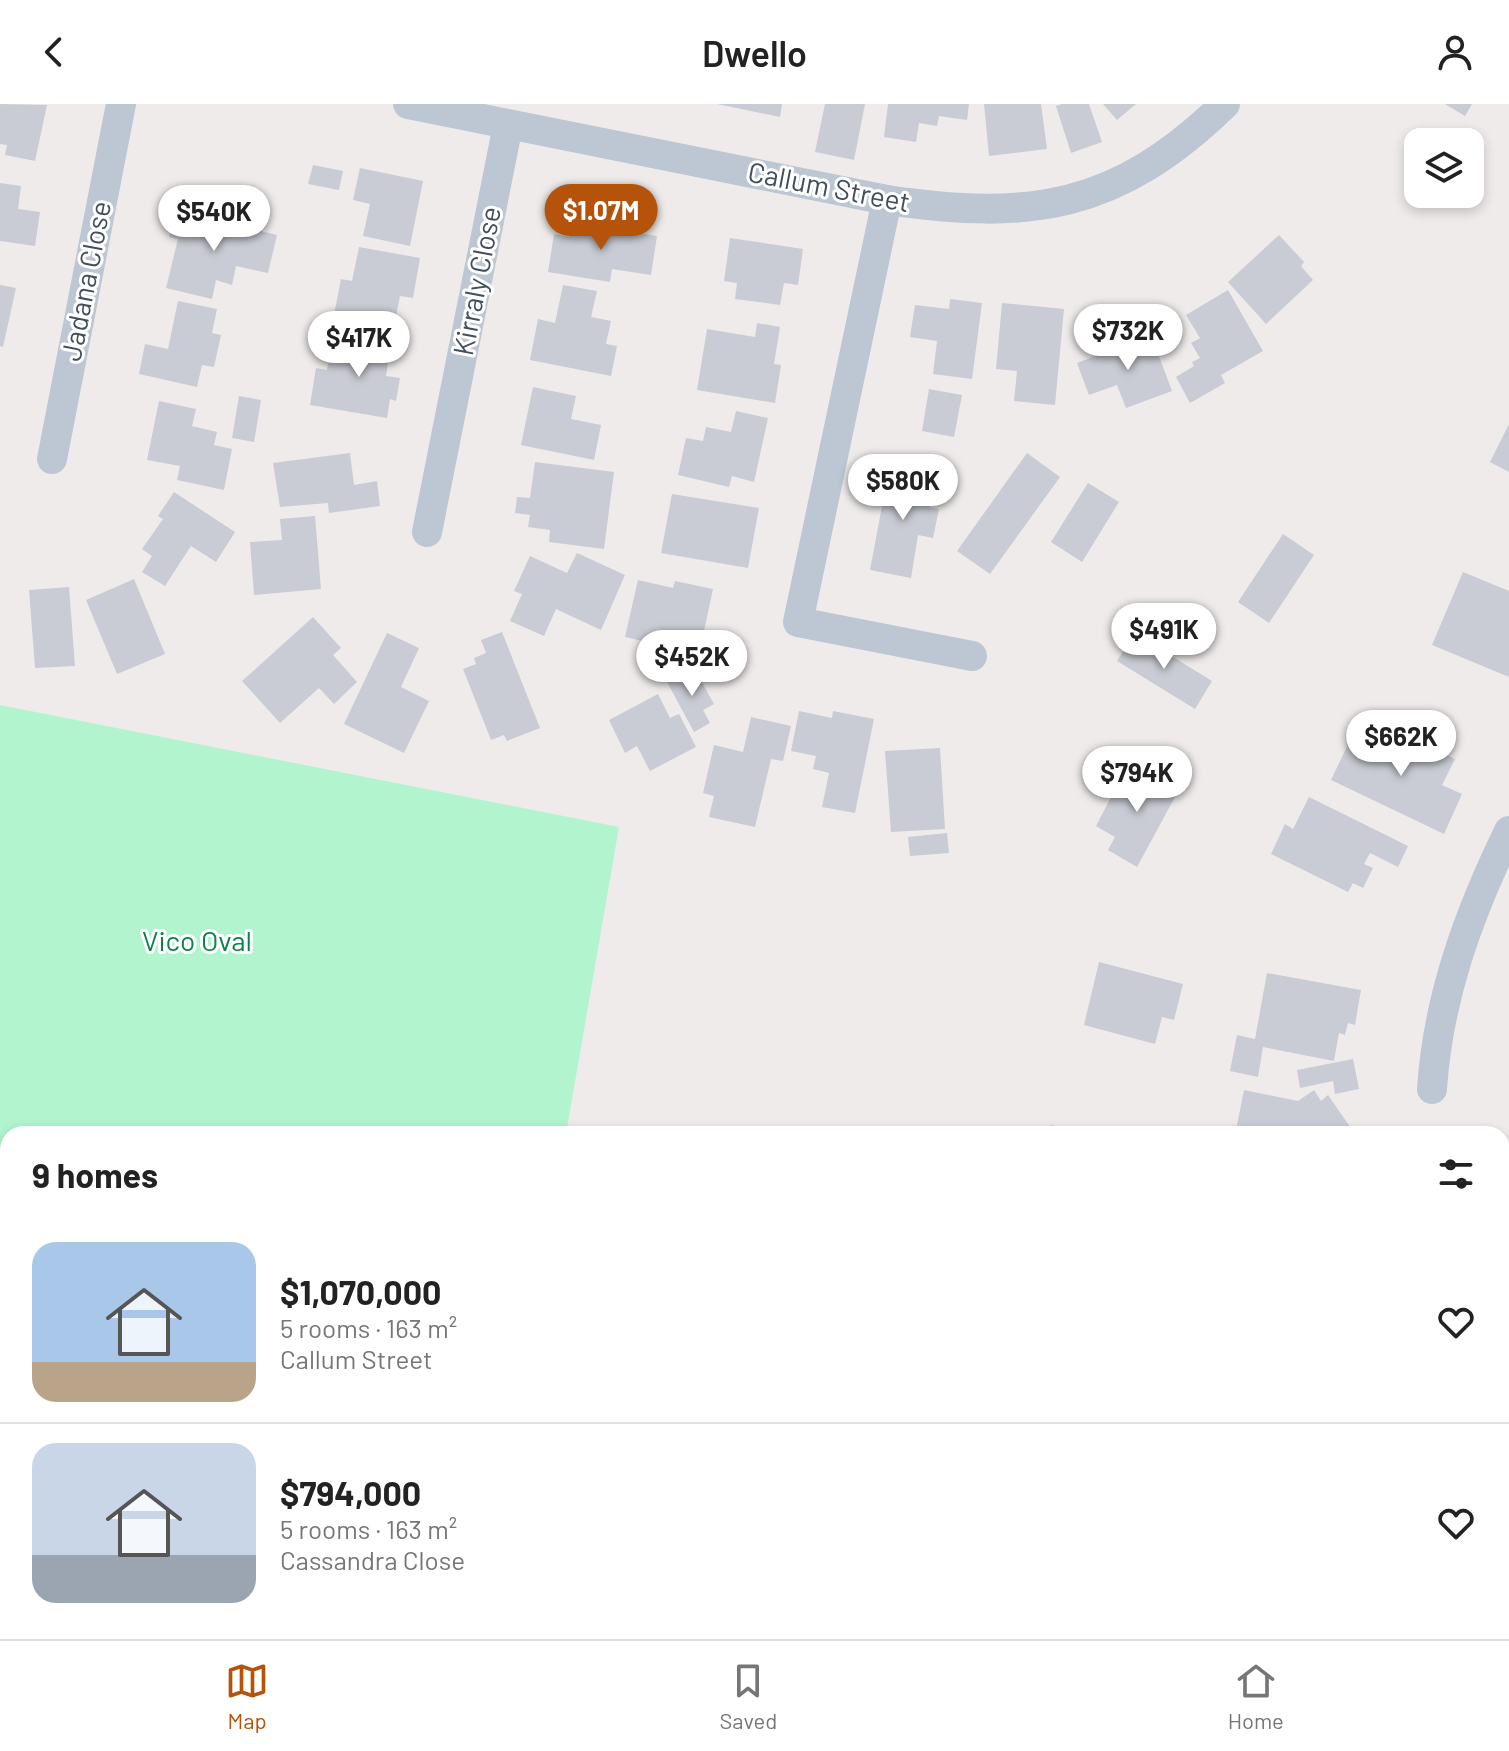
<!DOCTYPE html>
<meta charset="utf-8">
<style>
:root{--surface:#fff;--page:#f6f6f6;--text:#222;--muted:#767676;--line:#e0e0e0;--accent:#b45309}
body{margin:0;font-family:Barlow,sans-serif;background:var(--page);color:var(--text);height:100vh;display:flex;flex-direction:column;font-size:30px;white-space:nowrap}
*{box-sizing:border-box;margin:0}
p{font-size:26px;color:var(--muted)}
.icon{flex:none;width:44px;height:44px;fill:none;stroke:currentColor;stroke-width:2;stroke-linecap:round;stroke-linejoin:round}
.map{position:relative;flex:1;overflow:hidden}
.sheet{position:absolute;left:0px;top:1022px;width:1510px;height:514px;display:flex;flex-direction:column;background:var(--surface);border-radius:24px 24px 0 0;box-shadow:0 4px 12px #0003}
.sheet>*{flex:none}
.fabs{position:absolute;left:1404px;top:24px;display:grid;gap:16px}
.fabs a{display:grid;place-items:center;width:80px;height:80px;border-radius:16px;background:var(--surface);box-shadow:0 4px 12px #0003;font-size:40px}
.price{position:absolute;translate:-50% -68px;padding:0 18px;border-radius:28px;background:#fff;color:#222;font-size:26px;line-height:52px;filter:drop-shadow(0 2px 4px #0008)}
.price::after{content:'';position:absolute;left:50%;top:48px;width:24px;height:18px;margin-left:-12px;background:inherit;clip-path:polygon(0 0,100% 0,50% 100%)}
.price.selected{background:var(--accent);color:#fff}
ul{padding:0;list-style:none}
li{display:flex;align-items:center;gap:24px;height:200px;padding:0 32px}
li+li{border-top:2px solid var(--line)}
li span{display:grid;place-items:center;flex:none;width:224px;height:160px;border-radius:24px;color:#555}
li>.icon{margin-inline-start:auto}
span .icon{width:96px;height:96px;fill:#fffc;stroke-width:1}
li b{font-size:34px}
h2{display:flex;justify-content:space-between;align-items:center;height:96px;padding:0 32px;font-size:34px}
header{display:flex;justify-content:space-between;align-items:center;height:104px;padding:0 32px;background:var(--surface);font-size:36px;font-weight:600}
.tabs{display:flex;justify-content:space-around;align-items:center;height:112px;border-top:2px solid var(--line);background:var(--surface);font-size:22px;color:var(--muted)}
.tabs a{display:grid;justify-items:center;gap:4px}
.tabs .selected{color:var(--accent)}
.map>svg:first-child{display:block}
</style>
<header><svg class="icon" aria-label="back" viewBox="0 0 24 24"><path d="M15 5l-7 7 7 7"/></svg>Dwello<svg class="icon" aria-label="person" viewBox="0 0 24 24"><circle cx="12" cy="8" r="4"/><path d="M4 21q1-7 8-7t8 7"/></svg></header>
<div class="map">
<svg width="1509" height="1535" viewBox="0 0 1509 1535">
<rect width="100%" height="100%" fill="#efebeb"/>
<path fill="#b2f4ce" d="M 0,601 L 619,723 L 566,1030 L 8,1030 L 8,1475 L 0,1474 Z"/>
<g fill="#c9ccd4">
<path d="M 0,0 L 47,1 L 35,57 L 5,51 L 7,41 L 0,40 Z"/>
<path d="M 717,0 L 782,0 L 780,13 Z"/>
<path d="M 825,0 L 865,0 L 854,56 L 815,48 Z"/>
<path d="M 888,0 L 969,0 L 967,16 L 939,12 L 937,22 L 919,19 L 916,38 L 884,33 Z"/>
<path d="M 984,0 L 1041,0 L 1047,45 L 989,52 Z"/>
<path d="M 1062,0 L 1089,0 L 1102,38 L 1071,49 L 1056,2 Z"/>
<path d="M 1103,0 L 1136,0 L 1117,16 Z"/>
<path d="M 1445,0 L 1472,0 L 1465,12 Z"/>
<path d="M 313,61 L 343,67 L 339,86 L 308,80 Z"/>
<path d="M 360,64 L 423,77 L 410,142 L 363,132 L 370,100 L 353,96 Z"/>
<path d="M 0,79 L 21,82 L 18,105 L 40,108 L 35,142 L 0,137 Z"/>
<path d="M 175,107 L 277,131 L 268,169 L 236,162 L 232,181 L 216,176 L 212,195 L 166,184 L 178,135 L 169,133 Z"/>
<path d="M 571,117 L 657,132 L 651,171 L 612,165 L 610,178 L 548,168 L 554,130 L 569,133 Z"/>
<path d="M 1279,131 L 1304,158 L 1301,162 L 1313,176 L 1266,220 L 1228,178 Z"/>
<path d="M 730,134 L 803,145 L 798,181 L 784,179 L 780,201 L 735,195 L 737,179 L 724,177 Z"/>
<path d="M 359,143 L 420,154 L 413,194 L 400,192 L 394,222 L 334,211 L 341,175 L 352,177 Z"/>
<path d="M 0,181 L 16,184 L 3,243 L 0,242 Z"/>
<path d="M 563,181 L 597,187 L 591,213 L 611,217 L 606,240 L 617,242 L 611,272 L 530,256 L 538,215 L 555,219 Z"/>
<path d="M 1228,186 L 1263,247 L 1221,271 L 1225,279 L 1190,299 L 1176,273 L 1194,262 L 1192,258 L 1200,254 L 1191,239 L 1200,234 L 1186,211 Z"/>
<path d="M 950,195 L 982,199 L 972,275 L 933,270 L 937,237 L 910,233 L 915,201 L 949,205 Z"/>
<path d="M 178,197 L 217,205 L 212,229 L 221,231 L 214,263 L 202,261 L 197,283 L 139,270 L 145,240 L 168,245 Z"/>
<path d="M 1002,199 L 1064,205 L 1055,301 L 1014,297 L 1017,267 L 996,265 Z"/>
<path d="M 757,219 L 780,223 L 774,260 L 781,261 L 775,299 L 697,286 L 707,225 L 755,233 Z"/>
<path d="M 359,225 L 392,231 L 386,272 L 400,274 L 396,297 L 390,295 L 387,314 L 310,301 L 316,264 L 327,266 L 329,253 L 354,257 Z"/>
<path d="M 1151,231 L 1172,287 L 1126,304 L 1117,281 L 1089,291 L 1077,259 Z"/>
<path d="M 533,283 L 576,292 L 571,315 L 601,321 L 594,356 L 521,341 Z"/>
<path d="M 929,285 L 962,291 L 954,333 L 922,327 Z"/>
<path d="M 239,292 L 261,296 L 254,338 L 232,334 Z"/>
<path d="M 159,297 L 196,305 L 192,322 L 217,328 L 214,341 L 232,345 L 224,386 L 177,376 L 180,362 L 147,356 Z"/>
<path d="M 736,307 L 768,314 L 754,378 L 732,372 L 729,383 L 678,371 L 686,334 L 703,337 L 706,323 L 731,328 Z"/>
<path d="M 1509,320 L 1509,368 L 1490,358 Z"/>
<path d="M 350,349 L 354,381 L 377,377 L 380,402 L 329,409 L 328,399 L 280,403 L 273,359 Z"/>
<path d="M 1027,349 L 1060,373 L 990,470 L 957,447 Z"/>
<path d="M 535,358 L 614,368 L 604,445 L 549,438 L 550,426 L 528,423 L 530,411 L 515,409 L 517,393 L 530,394 Z"/>
<path d="M 889,365 L 935,374 L 929,403 L 939,405 L 933,434 L 918,431 L 911,474 L 870,466 Z"/>
<path d="M 1088,379 L 1119,398 L 1082,458 L 1051,438 Z"/>
<path d="M 174,388 L 235,428 L 216,458 L 191,442 L 165,482 L 142,468 L 152,452 L 142,445 L 163,415 L 158,412 Z"/>
<path d="M 672,390 L 759,404 L 748,464 L 661,449 Z"/>
<path d="M 315,412 L 321,485 L 254,491 L 250,438 L 282,436 L 280,415 Z"/>
<path d="M 1283,430 L 1314,451 L 1269,519 L 1238,498 Z"/>
<path d="M 577,449 L 625,471 L 601,526 L 556,505 L 544,532 L 510,517 L 522,490 L 514,487 L 530,452 L 567,469 Z"/>
<path d="M 1463,468 L 1509,487 L 1509,573 L 1432,541 Z"/>
<path d="M 134,475 L 165,550 L 117,570 L 86,496 Z"/>
<path d="M 638,476 L 673,484 L 675,477 L 713,485 L 701,541 L 690,539 L 686,555 L 658,549 L 660,541 L 625,533 Z"/>
<path d="M 69,483 L 75,562 L 35,564 L 29,486 Z"/>
<path d="M 313,513 L 341,544 L 333,551 L 357,578 L 334,600 L 319,584 L 280,619 L 242,577 Z"/>
<path d="M 502,528 L 540,624 L 507,637 L 504,631 L 491,636 L 463,565 L 476,560 L 474,554 L 486,549 L 481,536 Z"/>
<path d="M 387,529 L 419,544 L 401,583 L 429,597 L 404,649 L 344,620 Z"/>
<path d="M 1134,529 L 1212,577 L 1195,605 L 1117,557 Z"/>
<path d="M 694,564 L 714,600 L 703,606 L 710,619 L 694,628 L 667,578 Z"/>
<path d="M 658,590 L 670,614 L 679,610 L 696,643 L 650,667 L 637,642 L 625,649 L 609,616 Z"/>
<path d="M 799,607 L 832,614 L 833,607 L 874,615 L 855,709 L 822,703 L 829,669 L 813,665 L 816,652 L 791,647 Z"/>
<path d="M 751,613 L 791,622 L 783,657 L 771,655 L 755,723 L 709,713 L 714,692 L 703,689 L 714,641 L 743,648 Z"/>
<path d="M 1387,622 L 1455,655 L 1442,681 L 1462,690 L 1444,730 L 1331,676 L 1352,632 L 1377,644 Z"/>
<path d="M 940,644 L 945,725 L 891,728 L 885,647 Z"/>
<path d="M 1147,663 L 1181,682 L 1137,763 L 1108,746 L 1115,733 L 1096,722 L 1120,676 L 1135,684 Z"/>
<path d="M 1309,693 L 1408,742 L 1398,763 L 1370,749 L 1364,760 L 1373,764 L 1363,784 L 1353,779 L 1348,788 L 1271,750 L 1285,720 L 1293,725 Z"/>
<path d="M 947,729 L 949,749 L 910,752 L 908,733 Z"/>
<path d="M 1099,858 L 1183,880 L 1174,916 L 1162,913 L 1155,940 L 1084,921 Z"/>
<path d="M 1267,869 L 1361,886 L 1355,921 L 1348,919 L 1345,931 L 1339,929 L 1334,957 L 1263,943 L 1258,973 L 1230,967 L 1237,931 L 1255,935 Z"/>
<path d="M 1353,955 L 1359,985 L 1335,990 L 1333,977 L 1300,984 L 1297,966 Z"/>
<path d="M 1244,986 L 1298,997 L 1314,986 L 1321,997 L 1328,991 L 1355,1030 L 1255,1030 L 1236,1026 Z"/>
<path d="M 1051,1021 L 1086,1029 L 1086,1030 L 1049,1030 Z"/>
<path d="M 1509,1056 L 1509,1172 L 1502,1175 L 1502,1059 Z"/>
<path d="M 1054,1528 L 1089,1528 L 1124,1535 L 1053,1535 Z"/>
<path d="M 1281,1528 L 1376,1528 L 1375,1535 L 1311,1535 L 1281,1531 Z"/>
</g>
<g fill="none" stroke-linecap="round" stroke-linejoin="round">
<g stroke="#bcc7d3" stroke-width="30">
<path d="M 408,0 L 887,96 C 1031,117 1117,105 1225,0"/>
<path d="M 887,96 L 798,518 L 972,552"/>
<path d="M 52,355 L 121,0"/>
<path d="M 427,428 L 508,21"/>
<path d="M 1432,985 C 1438,893 1469,809 1509,727"/>
<path d="M 349,1535 L 398,1532 L 455,1535"/>
<path d="M 1206,1535 L 1207,1528"/>
</g>
</g>
<g text-anchor="middle" stroke-width="6" stroke-linejoin="round" paint-order="stroke">
<g font-size="28" fill="#424e5b" stroke="#fff">
<text transform="translate(829 83) rotate(11)" y="10">Callum Street</text>
<text transform="translate(86 177) rotate(-79)" y="10">Jadana Close</text>
<text transform="translate(477 177) rotate(-79)" y="10">Kirraly Close</text>
</g>
<g font-size="28" fill="#0b834c" stroke="#fff">
<text x="197" y="847">Vico Oval</text>
</g>
</g>
</svg>
<div class="fabs">
<a><svg class="icon" aria-label="layers" viewBox="0 0 24 24"><path d="M12 4l9 5-9 5-9-5zM3 14l9 5 9-5"/></svg></a>
</div>
<b class="price selected" style="left:601px;top:148px">$1.07M</b>
<b class="price" style="left:214px;top:149px">$540K</b>
<b class="price" style="left:1128px;top:268px">$732K</b>
<b class="price" style="left:359px;top:275px">$417K</b>
<b class="price" style="left:903px;top:418px">$580K</b>
<b class="price" style="left:1164px;top:567px">$491K</b>
<b class="price" style="left:692px;top:594px">$452K</b>
<b class="price" style="left:1401px;top:674px">$662K</b>
<b class="price" style="left:1137px;top:710px">$794K</b>
<section class="sheet">
<h2>9 homes<svg class="icon" aria-label="filters" viewBox="0 0 24 24"><path d="M4 7h16M4 17h16"/><circle cx="9" cy="7" r="2"/><circle cx="15" cy="17" r="2"/></svg></h2>
<ul>
<li><span style="background:linear-gradient(#a9c7e8 75%,#b9a48a 0)"><svg class="icon" aria-label="home" viewBox="0 0 24 24"><path d="M3 11l9-7 9 7M6 9v11h12V9"/></svg></span><div><b>$1,070,000</b><p>5 rooms · 163 m²</p><p>Callum Street</p></div><svg class="icon" aria-label="heart" viewBox="0 0 24 24"><path d="M12 20l-8-8c-3-5 5-10 8-4 3-6 11-1 8 4z"/></svg></li>
<li><span style="background:linear-gradient(#c9d6e8 70%,#9aa5b1 0)"><svg class="icon" aria-label="home" viewBox="0 0 24 24"><path d="M3 11l9-7 9 7M6 9v11h12V9"/></svg></span><div><b>$794,000</b><p>5 rooms · 163 m²</p><p>Cassandra Close</p></div><svg class="icon" aria-label="heart" viewBox="0 0 24 24"><path d="M12 20l-8-8c-3-5 5-10 8-4 3-6 11-1 8 4z"/></svg></li>
</ul>
</section>
</div>
<nav class="tabs">
<a class="selected"><svg class="icon" aria-label="map" viewBox="0 0 24 24"><path d="M3 6l6-2 6 2 6-2v14l-6 2-6-2-6 2zM9 4v14M15 6v14"/></svg>Map</a>
<a><svg class="icon" aria-label="saved" viewBox="0 0 24 24"><path d="M7 4h10v16l-5-4-5 4z"/></svg>Saved</a>
<a><svg class="icon" aria-label="home" viewBox="0 0 24 24"><path d="M3 11l9-7 9 7M6 9v11h12V9"/></svg>Home</a>
</nav>
